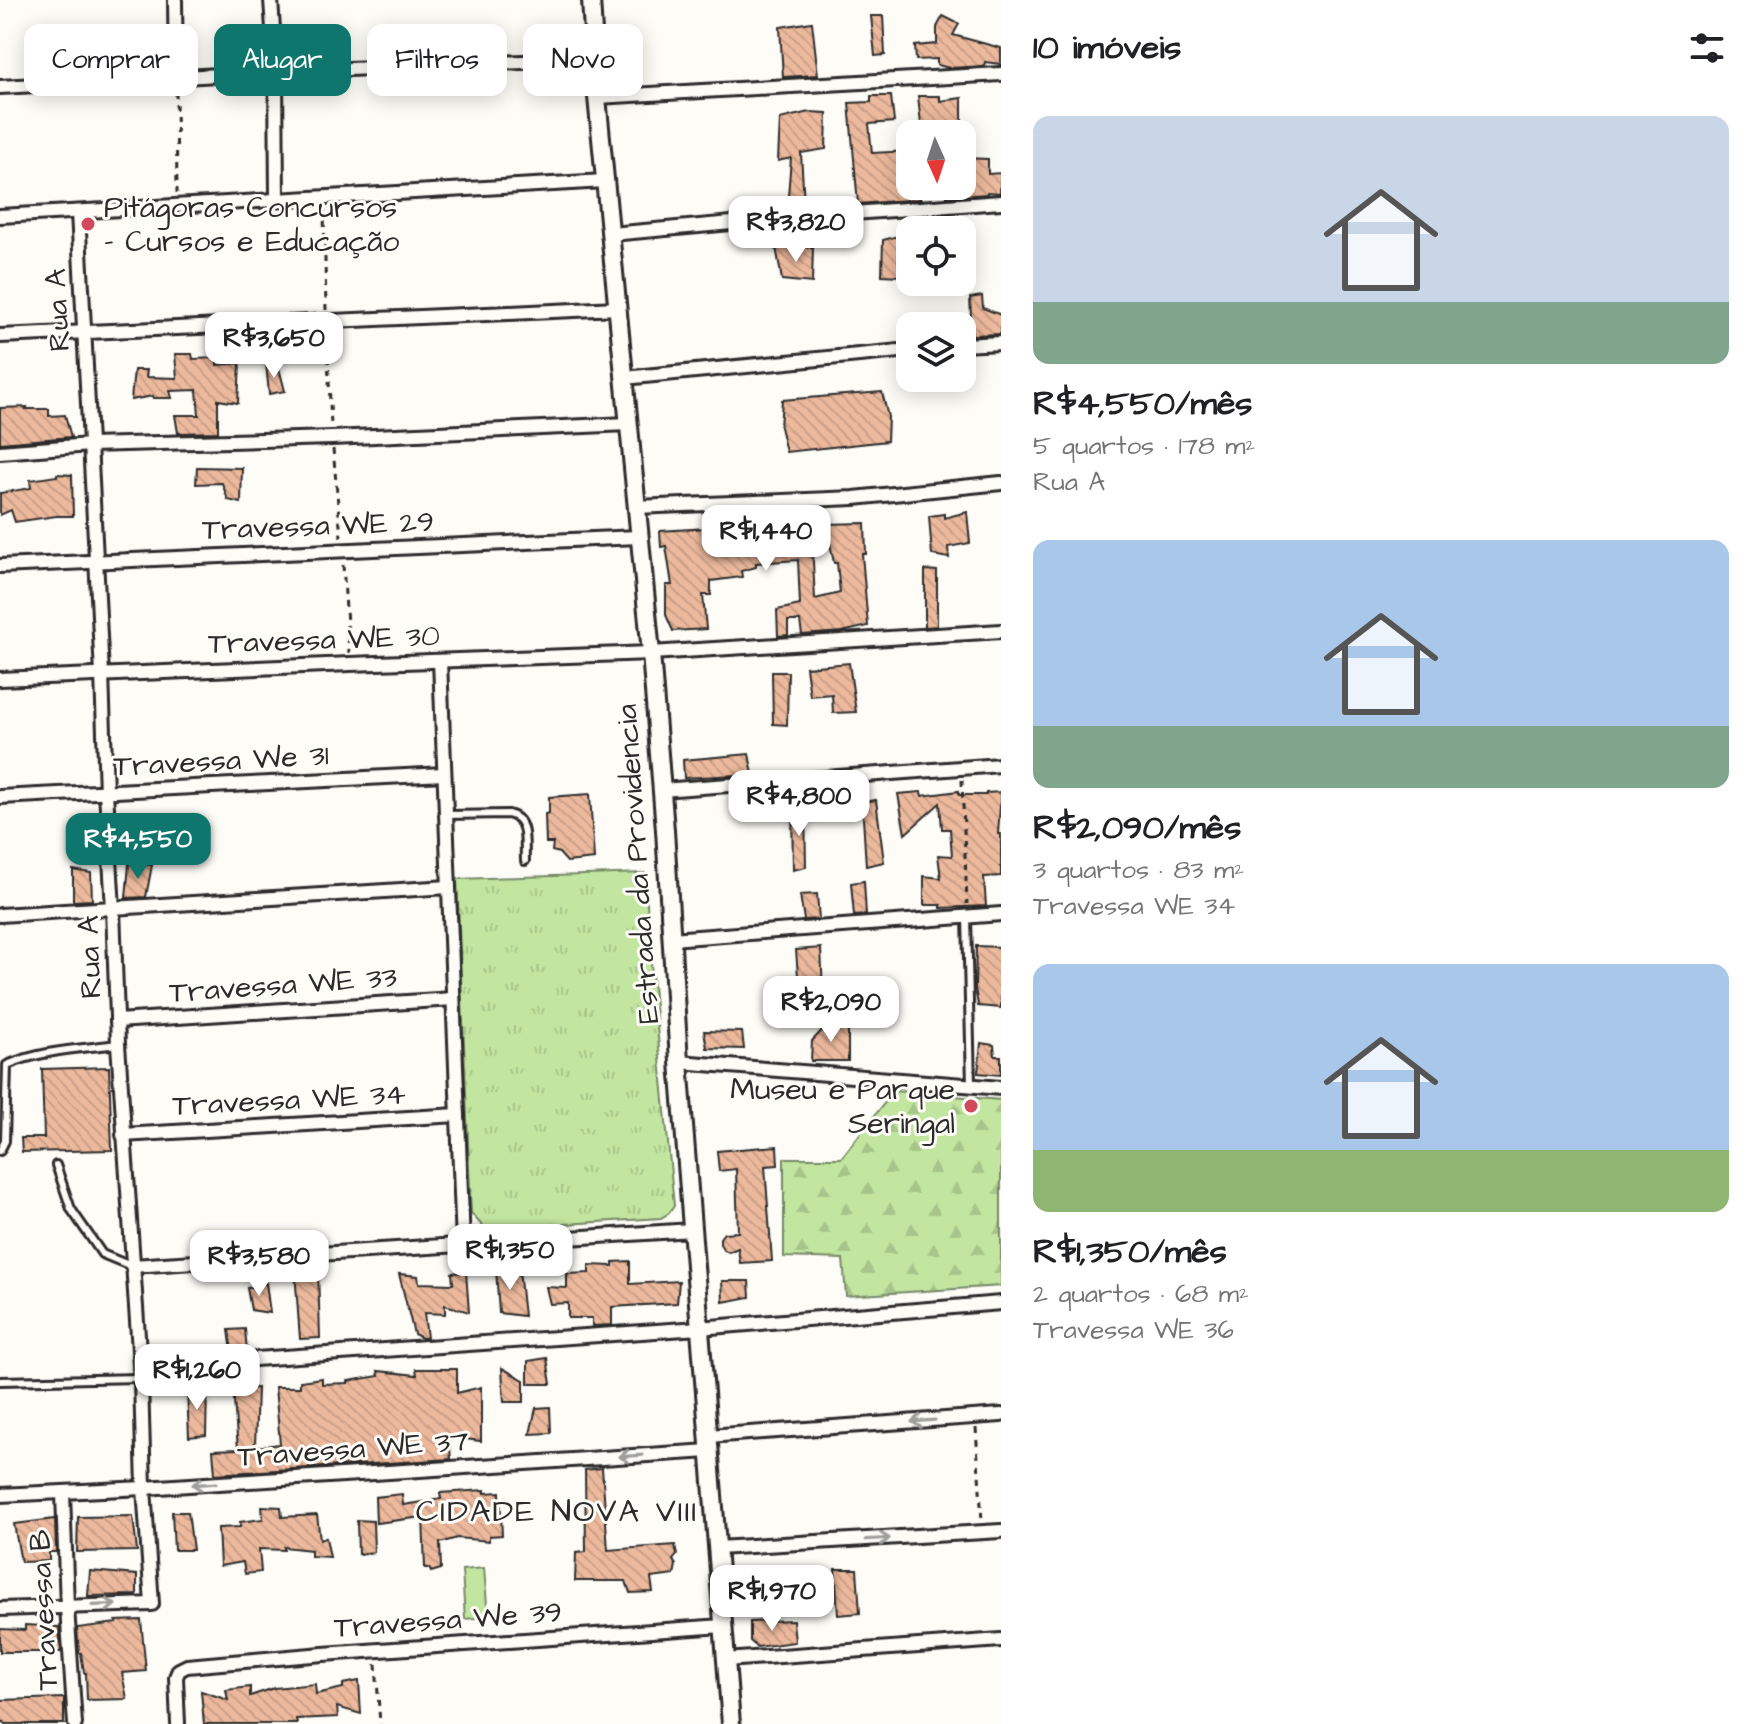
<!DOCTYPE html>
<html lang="pt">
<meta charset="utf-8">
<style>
:root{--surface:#fff;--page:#f2f2f2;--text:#202124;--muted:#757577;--accent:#0f766e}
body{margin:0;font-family:"Architects Daughter",sans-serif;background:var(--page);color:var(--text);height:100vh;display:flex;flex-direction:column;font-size:30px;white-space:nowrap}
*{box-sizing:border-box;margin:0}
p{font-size:26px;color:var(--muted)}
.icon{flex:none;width:44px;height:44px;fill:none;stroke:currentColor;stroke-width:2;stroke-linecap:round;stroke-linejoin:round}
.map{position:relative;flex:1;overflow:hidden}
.side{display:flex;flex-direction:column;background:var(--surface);width:760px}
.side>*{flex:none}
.banner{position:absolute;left:24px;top:24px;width:760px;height:72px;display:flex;gap:16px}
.needle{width:52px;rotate:177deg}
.controls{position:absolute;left:896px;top:120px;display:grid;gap:16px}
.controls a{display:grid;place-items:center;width:80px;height:80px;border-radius:16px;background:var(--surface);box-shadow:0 4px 20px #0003;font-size:40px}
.price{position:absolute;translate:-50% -68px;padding:0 18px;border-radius:16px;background:#fff;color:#222;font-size:26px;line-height:52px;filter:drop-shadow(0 2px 4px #0008)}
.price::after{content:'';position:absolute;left:50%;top:48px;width:24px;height:18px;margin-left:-12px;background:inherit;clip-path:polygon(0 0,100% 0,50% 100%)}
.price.selected{background:var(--accent);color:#fff}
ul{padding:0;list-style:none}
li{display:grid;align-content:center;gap:16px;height:424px;padding:0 32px}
li span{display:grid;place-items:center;height:248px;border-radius:16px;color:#555}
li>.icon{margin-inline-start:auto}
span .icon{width:144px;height:144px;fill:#fffc;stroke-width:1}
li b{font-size:34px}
h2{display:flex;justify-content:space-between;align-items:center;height:96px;padding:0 32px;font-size:34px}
.pill{padding:0 28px;border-radius:16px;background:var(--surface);box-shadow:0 4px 20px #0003;font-size:28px;line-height:72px}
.pill.selected{background:var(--accent);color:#fff}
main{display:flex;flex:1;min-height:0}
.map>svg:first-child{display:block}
</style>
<main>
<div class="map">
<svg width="1001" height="1724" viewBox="0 0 1001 1724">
<defs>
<pattern id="forest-firs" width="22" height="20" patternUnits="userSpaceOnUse" patternTransform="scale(2)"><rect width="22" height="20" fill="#c2e6a0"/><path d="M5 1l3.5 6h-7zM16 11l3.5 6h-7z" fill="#a7c58a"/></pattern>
<pattern id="park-tufts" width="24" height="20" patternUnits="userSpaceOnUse" patternTransform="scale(2)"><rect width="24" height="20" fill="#c2e6a0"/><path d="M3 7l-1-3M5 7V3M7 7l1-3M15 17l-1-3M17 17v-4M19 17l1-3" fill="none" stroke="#a7c58a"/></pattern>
<pattern id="building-back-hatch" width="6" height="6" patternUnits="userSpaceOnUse" patternTransform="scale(2)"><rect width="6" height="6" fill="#ecb99d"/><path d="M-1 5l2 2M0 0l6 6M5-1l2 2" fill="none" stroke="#cb9f87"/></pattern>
</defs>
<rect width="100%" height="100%" fill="#fdfcf7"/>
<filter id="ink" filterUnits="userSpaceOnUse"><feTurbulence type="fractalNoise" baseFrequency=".0125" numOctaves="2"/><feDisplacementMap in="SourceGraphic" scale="16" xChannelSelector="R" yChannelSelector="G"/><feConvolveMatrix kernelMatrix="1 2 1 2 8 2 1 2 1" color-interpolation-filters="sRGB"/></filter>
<g filter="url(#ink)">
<path fill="#c2e6a0" stroke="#768866" stroke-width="2" d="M 484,1568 L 488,1617 L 465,1619 L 462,1570 Z"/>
<path fill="url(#forest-firs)" stroke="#768866" stroke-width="2" d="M 894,1091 L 1001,1100 L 1001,1286 L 846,1296 L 843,1259 L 784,1257 L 784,1158 L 841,1158 Z"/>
<path fill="url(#park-tufts)" stroke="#768866" stroke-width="2" d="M 645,873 L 651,964 L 674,1206 L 669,1213 L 661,1218 L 485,1229 L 471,1213 L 457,879 Z"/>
<g fill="url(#building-back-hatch)" stroke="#2b2b2b" stroke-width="2">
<path d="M 871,16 L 883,16 L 885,55 L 875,56 Z"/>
<path d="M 943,16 L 959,24 L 953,35 L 1001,48 L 1001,64 L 985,62 L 984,66 L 950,68 L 937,65 L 937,59 L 916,60 L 915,46 L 937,44 L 937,27 Z"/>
<path d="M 812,22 L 818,75 L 783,77 L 780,27 Z"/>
<path d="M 871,96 L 891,96 L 894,122 L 869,124 L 872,153 L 910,151 L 910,186 L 921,186 L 920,199 L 858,204 L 849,103 L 871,102 Z"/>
<path d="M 918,96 L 940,96 L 940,101 L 962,98 L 962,134 L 922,134 Z"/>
<path d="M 809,112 L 827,113 L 826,149 L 801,153 L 804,203 L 798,208 L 787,209 L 791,158 L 778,161 L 780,119 Z"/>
<path d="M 962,158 L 988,159 L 988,174 L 1001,173 L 1000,193 L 987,192 L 987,194 L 947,197 L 947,186 L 962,186 Z"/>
<path d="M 898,236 L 899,276 L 882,275 L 883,240 Z"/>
<path d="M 776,247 L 813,247 L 812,283 L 782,280 Z"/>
<path d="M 982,296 L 983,308 L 1001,315 L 1001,334 L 972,335 L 970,298 Z"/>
<path d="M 175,354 L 192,354 L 193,359 L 217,358 L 217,365 L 240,363 L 238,403 L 218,400 L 218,432 L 178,433 L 175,415 L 199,415 L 197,390 L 170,391 L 172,398 L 153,398 L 153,396 L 131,400 L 134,370 L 147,370 L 146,377 L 177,378 Z"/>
<path d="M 266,363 L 279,368 L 285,391 L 269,394 Z"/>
<path d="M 882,392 L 888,417 L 887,441 L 786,452 L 780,427 L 782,400 Z"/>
<path d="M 27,407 L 26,409 L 49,409 L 49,416 L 65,415 L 71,437 L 0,443 L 0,408 Z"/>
<path d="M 197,467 L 242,468 L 241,503 L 228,500 L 222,483 L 196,484 Z"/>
<path d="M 57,474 L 72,475 L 73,516 L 56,516 L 15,522 L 11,510 L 0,515 L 0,493 L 31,488 L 30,480 L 57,476 Z"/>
<path d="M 967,512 L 970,543 L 948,547 L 949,558 L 932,555 L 929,516 L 944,514 L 944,518 Z"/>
<path d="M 774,522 L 774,529 L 811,525 L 815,599 L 840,593 L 837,563 L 834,563 L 826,524 L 865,523 L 866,554 L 862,554 L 868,626 L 842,632 L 802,635 L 800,621 L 788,621 L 788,635 L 778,636 L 777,610 L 800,605 L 798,560 L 756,563 L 756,567 L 741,571 L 742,577 L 711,581 L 711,595 L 703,595 L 706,629 L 673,631 L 666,615 L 666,585 L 672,585 L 666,546 L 661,547 L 660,531 L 738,526 L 738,529 Z"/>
<path d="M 925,570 L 937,571 L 937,626 L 925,627 Z"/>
<path d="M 849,663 L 856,712 L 833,713 L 832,694 L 810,696 L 806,667 Z"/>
<path d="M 772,672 L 788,672 L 787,725 L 773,724 Z"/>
<path d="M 749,754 L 753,774 L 684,778 L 683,760 Z"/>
<path d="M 959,791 L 959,795 L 986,795 L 986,793 L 1001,792 L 998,834 L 1001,834 L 1001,876 L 984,877 L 986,906 L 941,908 L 941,905 L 924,905 L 924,876 L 941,878 L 938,855 L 952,856 L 950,829 L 942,829 L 940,803 L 905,834 L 898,794 L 921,792 L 922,796 Z"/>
<path d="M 590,794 L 594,859 L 567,862 L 559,853 L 552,851 L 553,843 L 546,843 L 545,814 L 549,813 L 549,797 Z"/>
<path d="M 876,800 L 884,862 L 866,866 L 862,802 Z"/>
<path d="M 792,807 L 805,807 L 806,867 L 793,870 Z"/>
<path d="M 129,864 L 152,865 L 146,897 L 126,898 Z"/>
<path d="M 73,870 L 91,873 L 92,900 L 73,901 Z"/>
<path d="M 864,881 L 866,915 L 854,916 L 851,883 Z"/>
<path d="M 817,894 L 819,919 L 804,920 L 800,895 Z"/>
<path d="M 976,946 L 1001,947 L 1001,1008 L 978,1006 L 975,988 Z"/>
<path d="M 821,948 L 823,992 L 813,991 L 801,1015 L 796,950 Z"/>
<path d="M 828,1024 L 848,1024 L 848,1061 L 811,1061 L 812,1041 Z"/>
<path d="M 704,1031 L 742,1032 L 744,1049 L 707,1048 Z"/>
<path d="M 981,1043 L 994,1045 L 995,1056 L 1001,1056 L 1001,1075 L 978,1073 Z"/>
<path d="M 109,1067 L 112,1150 L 22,1152 L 21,1138 L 44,1138 L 42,1069 Z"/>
<path d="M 777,1146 L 778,1165 L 765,1166 L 772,1261 L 740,1263 L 738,1248 L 729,1252 L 724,1250 L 720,1244 L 720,1238 L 724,1233 L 738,1232 L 736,1169 L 719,1171 L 717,1151 Z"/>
<path d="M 630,1261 L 630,1284 L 679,1281 L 677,1303 L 612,1307 L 612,1325 L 592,1326 L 592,1318 L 568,1318 L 568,1303 L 550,1304 L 546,1287 L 567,1288 L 567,1274 L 589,1273 L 589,1265 L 613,1266 L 613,1262 Z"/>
<path d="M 318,1269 L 320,1338 L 300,1339 L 295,1271 Z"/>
<path d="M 496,1269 L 519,1270 L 524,1316 L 499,1313 Z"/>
<path d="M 466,1272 L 469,1312 L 445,1305 L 445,1314 L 424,1313 L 427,1338 L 422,1338 L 414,1334 L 399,1274 L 418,1276 L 419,1283 L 453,1284 L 452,1273 Z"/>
<path d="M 722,1281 L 749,1281 L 750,1297 L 723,1302 Z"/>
<path d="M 266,1283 L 270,1313 L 251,1310 L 247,1288 Z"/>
<path d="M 245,1329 L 247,1351 L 232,1352 L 229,1330 Z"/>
<path d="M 547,1358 L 551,1384 L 528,1384 L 528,1361 Z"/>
<path d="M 502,1368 L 524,1380 L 524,1402 L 504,1402 Z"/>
<path d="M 416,1369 L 457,1369 L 457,1393 L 481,1387 L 481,1441 L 449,1437 L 451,1459 L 215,1474 L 213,1450 L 238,1449 L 233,1389 L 257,1388 L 255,1447 L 280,1444 L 275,1387 L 300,1387 L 300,1381 L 322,1378 L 322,1384 L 348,1383 L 348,1381 L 379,1376 L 378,1371 L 417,1375 Z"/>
<path d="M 187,1390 L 207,1390 L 206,1435 L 189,1437 Z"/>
<path d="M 550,1407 L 551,1433 L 530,1434 L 536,1408 Z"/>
<path d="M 602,1468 L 608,1550 L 675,1545 L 677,1555 L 673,1560 L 676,1565 L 674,1575 L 651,1578 L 653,1592 L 630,1593 L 626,1581 L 575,1581 L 576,1553 L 586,1552 L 585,1470 Z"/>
<path d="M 485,1490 L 485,1493 L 500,1492 L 502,1535 L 489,1536 L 489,1541 L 457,1538 L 440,1543 L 441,1569 L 431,1572 L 429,1568 L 425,1568 L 423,1517 L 376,1523 L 375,1497 L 402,1494 L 403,1505 L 441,1499 L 440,1493 Z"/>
<path d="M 262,1506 L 281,1507 L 282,1517 L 317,1515 L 320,1539 L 326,1538 L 330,1557 L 311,1556 L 311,1550 L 284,1547 L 284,1550 L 259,1549 L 261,1572 L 245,1574 L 243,1562 L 220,1566 L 218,1528 L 240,1527 L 240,1522 L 263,1519 Z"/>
<path d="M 172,1512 L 188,1512 L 193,1550 L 174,1550 Z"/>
<path d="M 133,1516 L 137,1551 L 77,1552 L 78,1517 Z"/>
<path d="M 55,1519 L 56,1552 L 49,1552 L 49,1561 L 21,1562 L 14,1524 Z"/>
<path d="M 357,1520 L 373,1521 L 374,1552 L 358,1554 Z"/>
<path d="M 835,1569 L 857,1569 L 860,1613 L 838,1615 Z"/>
<path d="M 90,1571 L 137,1575 L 137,1595 L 88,1596 Z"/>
<path d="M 141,1620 L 146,1671 L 122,1673 L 127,1699 L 87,1700 L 86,1673 L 84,1673 L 81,1653 L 79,1653 L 77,1628 L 117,1623 L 116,1621 Z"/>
<path d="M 793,1620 L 795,1642 L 757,1647 L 750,1641 L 750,1622 Z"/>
<path d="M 25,1625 L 59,1627 L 61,1652 L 0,1652 L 0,1629 L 25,1630 Z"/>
<path d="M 359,1681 L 361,1714 L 337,1707 L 338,1717 L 296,1719 L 297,1724 L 204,1724 L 201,1691 L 228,1700 L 226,1690 L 250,1687 L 250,1696 L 274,1688 L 315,1684 L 316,1694 L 343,1688 L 343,1684 Z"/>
<path d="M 64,1698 L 64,1724 L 4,1724 L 4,1722 L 0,1722 L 0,1700 Z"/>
</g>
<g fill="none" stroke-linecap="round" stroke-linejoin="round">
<defs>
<g id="lane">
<path d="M 446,815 L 508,814 C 529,818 524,843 525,861"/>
<path d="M 967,917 L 971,1085"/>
<path d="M 0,1151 L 5,1141 L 7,1065 C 42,1050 80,1049 118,1044"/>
<path d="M 56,1165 L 71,1209 L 102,1254 L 131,1266"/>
<path d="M 0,1381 L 140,1378"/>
</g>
<g id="street">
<path d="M 175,0 L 176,77"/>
<path d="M 271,0 L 276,72 L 277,200"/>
<path d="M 0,87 L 276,72 L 594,59"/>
<path d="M 597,97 L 1001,74"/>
<path d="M 0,216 L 605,181"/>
<path d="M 611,234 L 786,218 L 1001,202"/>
<path d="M 0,336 L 618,308"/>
<path d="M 962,345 L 1001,343"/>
<path d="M 624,378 L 910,350"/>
<path d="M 0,452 L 90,445 L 332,438 L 628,424"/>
<path d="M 636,507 L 854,498 L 1001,483"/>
<path d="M 0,566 L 638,537"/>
<path d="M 440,661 L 463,1244"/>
<path d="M 0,679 L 350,664 L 651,653 L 1001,631"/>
<path d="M 661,790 L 1001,765"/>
<path d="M 0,797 L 444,774"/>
<path d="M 0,915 L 449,887"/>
<path d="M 671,939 L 1001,914"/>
<path d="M 117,1021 L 453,999"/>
<path d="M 679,1062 L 1001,1088"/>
<path d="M 123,1135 L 458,1115"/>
<path d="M 132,1266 L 692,1230"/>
<path d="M 140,1367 L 699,1328 L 1001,1303"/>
<path d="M 708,1436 L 1001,1415"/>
<path d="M 63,1493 L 67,1607 L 75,1724"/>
<path d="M 0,1495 L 144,1488 L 709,1451"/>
<path d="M 717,1548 L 1001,1531"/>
<path d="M 0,1609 L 152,1604 L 144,1488 L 141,1380 L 118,1044 L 113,909 L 106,792 L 102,674 L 78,212"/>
<path d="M 725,1660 L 1001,1640"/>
<path d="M 178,1724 L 176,1677 L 179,1670 L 187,1666 L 323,1654 L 723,1626"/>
</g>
<path id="secondary" d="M 591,0 L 597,97 L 651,653 L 665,830 L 679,1062 L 731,1724"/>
</defs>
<use href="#lane" stroke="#2b2b2b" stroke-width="12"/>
<use href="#street" stroke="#2b2b2b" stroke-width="18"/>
<use href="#secondary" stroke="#2b2b2b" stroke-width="22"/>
<g stroke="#2b2b2b" stroke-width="3" stroke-dasharray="6 6" stroke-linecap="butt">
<path d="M 176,92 L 177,193"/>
<path d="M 324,209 L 326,310"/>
<path d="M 327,333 L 331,426"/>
<path d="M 333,449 L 341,537"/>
<path d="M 343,565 L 349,653"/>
<path d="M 962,780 L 967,904"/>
<path d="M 976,1428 L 982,1521"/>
<path d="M 376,1664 L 380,1724"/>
</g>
<use href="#lane" stroke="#fdfcf7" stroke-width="6"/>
<use href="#street" stroke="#fdfcf7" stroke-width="12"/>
<use href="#secondary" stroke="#fdfcf7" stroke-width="16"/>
</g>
<defs><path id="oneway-shaft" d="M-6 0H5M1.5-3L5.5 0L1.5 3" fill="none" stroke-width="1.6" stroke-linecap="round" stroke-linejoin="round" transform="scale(2)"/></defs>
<g stroke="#9e9e9b">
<use href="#oneway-shaft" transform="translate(923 1421) rotate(176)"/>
<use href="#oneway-shaft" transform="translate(631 1456) rotate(176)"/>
<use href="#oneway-shaft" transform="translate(204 1484) rotate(176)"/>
<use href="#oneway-shaft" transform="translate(878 1539) rotate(-3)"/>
<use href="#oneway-shaft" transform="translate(104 1605) rotate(-2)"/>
</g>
</g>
<g fill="#d1495b" stroke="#fdfcf7" stroke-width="3">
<circle cx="88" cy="224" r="8"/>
<circle cx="971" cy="1106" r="8"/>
</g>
<g text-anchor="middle" stroke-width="6" stroke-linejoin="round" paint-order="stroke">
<g font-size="30" fill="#2b2b2b" stroke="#fdfcf7" text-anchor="start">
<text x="104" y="217">Pitágoras Concursos<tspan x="104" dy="34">- Cursos e Educação</tspan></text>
<text x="955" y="1099" text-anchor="end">Museu e Parque<tspan x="955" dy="34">Seringal</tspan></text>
</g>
<g font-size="30" fill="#2b2b2b" stroke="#fdfcf7">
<text transform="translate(57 310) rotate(-93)" y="10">Rua A</text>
<text transform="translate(318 525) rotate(-2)" y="10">Travessa WE 29</text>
<text transform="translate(324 639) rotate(-2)" y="10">Travessa WE 30</text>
<text transform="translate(221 760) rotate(-3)" y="10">Travessa We 31</text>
<text transform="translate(637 864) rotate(-94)" y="10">Estrada da Providencia</text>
<text transform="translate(89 957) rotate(-92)" y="10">Rua A</text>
<text transform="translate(283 984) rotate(-4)" y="10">Travessa WE 33</text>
<text transform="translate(289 1099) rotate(-3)" y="10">Travessa WE 34</text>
<text transform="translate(353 1448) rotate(-4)" y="10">Travessa WE 37</text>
<text transform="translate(43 1610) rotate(-93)" y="10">Travessa B</text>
<text transform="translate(448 1619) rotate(-4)" y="10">Travessa We 39</text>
</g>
<g font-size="32" letter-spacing="2" fill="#2b2b2b" stroke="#fdfcf7">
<text x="557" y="1521">CIDADE NOVA VIII</text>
</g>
</g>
</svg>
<div class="controls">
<a><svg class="needle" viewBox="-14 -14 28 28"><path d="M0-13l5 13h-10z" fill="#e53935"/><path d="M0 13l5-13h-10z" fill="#757577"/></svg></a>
<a><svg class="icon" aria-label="locate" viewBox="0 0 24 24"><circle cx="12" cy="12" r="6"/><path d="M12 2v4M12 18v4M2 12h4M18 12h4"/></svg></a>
<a><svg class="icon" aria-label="layers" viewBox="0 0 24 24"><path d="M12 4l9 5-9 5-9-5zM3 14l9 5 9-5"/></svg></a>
</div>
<b class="price" style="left:796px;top:264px">R$3,820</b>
<b class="price" style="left:274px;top:380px">R$3,650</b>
<b class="price" style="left:766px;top:573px">R$1,440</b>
<b class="price" style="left:799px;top:838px">R$4,800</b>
<b class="price selected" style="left:138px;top:881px">R$4,550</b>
<b class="price" style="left:831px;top:1044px">R$2,090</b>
<b class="price" style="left:510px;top:1292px">R$1,350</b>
<b class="price" style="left:259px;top:1298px">R$3,580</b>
<b class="price" style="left:197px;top:1412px">R$1,260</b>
<b class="price" style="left:772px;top:1633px">R$1,970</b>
<div class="banner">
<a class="pill">Comprar</a>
<a class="pill selected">Alugar</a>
<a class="pill">Filtros</a>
<a class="pill">Novo</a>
</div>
</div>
<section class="side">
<h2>10 imóveis<svg class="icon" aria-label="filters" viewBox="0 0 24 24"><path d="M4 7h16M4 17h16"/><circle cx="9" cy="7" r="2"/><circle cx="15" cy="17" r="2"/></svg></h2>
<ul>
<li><span style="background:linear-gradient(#c9d6e8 75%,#7fa58c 0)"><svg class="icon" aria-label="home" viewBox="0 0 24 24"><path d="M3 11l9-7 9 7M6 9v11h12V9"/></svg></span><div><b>R$4,550/mês</b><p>5 quartos · 178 m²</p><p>Rua A</p></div></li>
<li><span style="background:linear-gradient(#a9c7e8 75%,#7fa58c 0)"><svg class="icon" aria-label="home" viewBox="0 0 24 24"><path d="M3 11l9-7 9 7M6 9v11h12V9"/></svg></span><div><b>R$2,090/mês</b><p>3 quartos · 83 m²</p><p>Travessa WE 34</p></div></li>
<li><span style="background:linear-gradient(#a9c7e8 75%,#8fb573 0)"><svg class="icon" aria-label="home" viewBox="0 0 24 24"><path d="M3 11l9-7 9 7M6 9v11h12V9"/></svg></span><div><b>R$1,350/mês</b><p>2 quartos · 68 m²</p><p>Travessa WE 36</p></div></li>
</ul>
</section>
</main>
